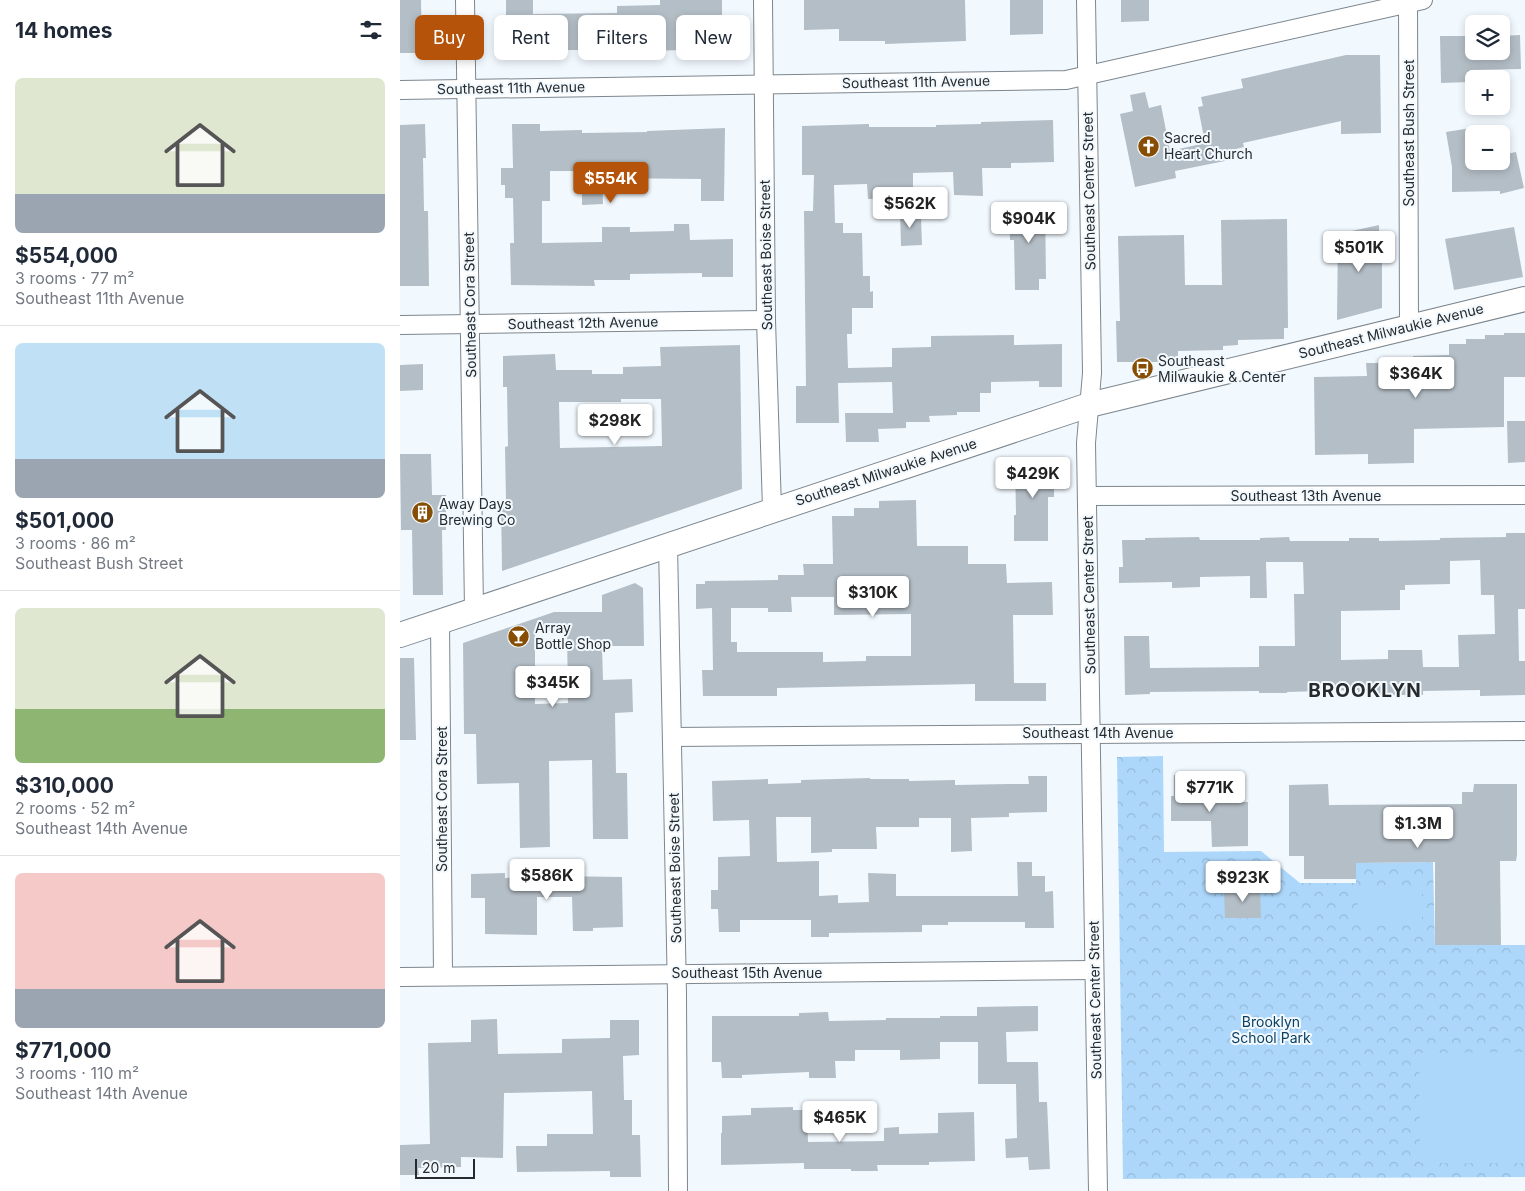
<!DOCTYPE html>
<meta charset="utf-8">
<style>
:root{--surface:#fff;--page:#f6f6f7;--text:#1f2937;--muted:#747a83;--line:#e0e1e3;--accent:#b45309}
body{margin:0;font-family:Inter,sans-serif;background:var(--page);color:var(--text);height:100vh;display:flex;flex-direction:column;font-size:19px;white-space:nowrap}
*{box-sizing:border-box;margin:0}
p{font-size:16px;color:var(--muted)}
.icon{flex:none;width:28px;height:28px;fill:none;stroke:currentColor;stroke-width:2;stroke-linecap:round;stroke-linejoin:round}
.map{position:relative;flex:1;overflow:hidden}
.sheet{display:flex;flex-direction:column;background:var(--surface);width:400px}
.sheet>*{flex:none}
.banner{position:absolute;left:15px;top:15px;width:475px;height:45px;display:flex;gap:10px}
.tools{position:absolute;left:1065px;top:15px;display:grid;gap:10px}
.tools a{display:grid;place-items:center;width:45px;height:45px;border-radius:8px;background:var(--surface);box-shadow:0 2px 8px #0003;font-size:25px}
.scale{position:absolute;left:15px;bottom:12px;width:60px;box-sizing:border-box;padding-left:5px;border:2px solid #272b2e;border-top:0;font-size:14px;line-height:18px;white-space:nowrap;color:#272b2e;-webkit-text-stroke:4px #f2f9fe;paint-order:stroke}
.price{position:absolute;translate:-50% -42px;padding:0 11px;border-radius:5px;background:#fff;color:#222;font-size:16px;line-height:32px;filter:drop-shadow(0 1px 2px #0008)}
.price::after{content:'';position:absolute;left:50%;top:30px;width:15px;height:11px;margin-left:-8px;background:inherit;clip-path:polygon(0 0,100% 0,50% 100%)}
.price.on{background:var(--accent);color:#fff}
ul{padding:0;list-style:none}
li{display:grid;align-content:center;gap:10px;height:265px;padding:0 15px}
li+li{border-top:1px solid var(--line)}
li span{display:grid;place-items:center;height:155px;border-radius:8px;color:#555}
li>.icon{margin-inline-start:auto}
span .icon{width:90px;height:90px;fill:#fffc;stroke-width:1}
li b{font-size:21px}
h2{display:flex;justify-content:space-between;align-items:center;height:60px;padding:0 15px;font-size:21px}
.tag{padding:0 18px;border-radius:8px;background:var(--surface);box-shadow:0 2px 8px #0003;font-size:18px;line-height:45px}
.tag.on{background:var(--accent);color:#fff}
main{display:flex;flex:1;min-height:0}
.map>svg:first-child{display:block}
</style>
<main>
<section class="sheet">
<h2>14 homes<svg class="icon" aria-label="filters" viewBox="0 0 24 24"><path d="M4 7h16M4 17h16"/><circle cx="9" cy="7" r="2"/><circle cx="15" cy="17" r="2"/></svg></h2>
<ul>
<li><span style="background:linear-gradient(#dfe7d0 75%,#9aa5b1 0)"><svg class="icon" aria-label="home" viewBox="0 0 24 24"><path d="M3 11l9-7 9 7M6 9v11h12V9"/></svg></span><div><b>$554,000</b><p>3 rooms · 77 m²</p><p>Southeast 11th Avenue</p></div></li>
<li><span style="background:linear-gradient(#bfe0f5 75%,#9aa5b1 0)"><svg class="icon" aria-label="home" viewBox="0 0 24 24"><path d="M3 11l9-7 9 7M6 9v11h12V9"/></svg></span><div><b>$501,000</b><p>3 rooms · 86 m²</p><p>Southeast Bush Street</p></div></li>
<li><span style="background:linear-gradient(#dfe7d0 65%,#8fb573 0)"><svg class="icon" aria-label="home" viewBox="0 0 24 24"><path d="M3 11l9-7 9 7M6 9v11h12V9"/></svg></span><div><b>$310,000</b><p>2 rooms · 52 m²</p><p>Southeast 14th Avenue</p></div></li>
<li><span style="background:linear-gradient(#f6c9c9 75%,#9aa5b1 0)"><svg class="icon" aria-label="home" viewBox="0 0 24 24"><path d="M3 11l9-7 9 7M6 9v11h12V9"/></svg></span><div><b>$771,000</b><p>3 rooms · 110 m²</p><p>Southeast 14th Avenue</p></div></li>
</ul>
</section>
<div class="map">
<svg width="1125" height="1191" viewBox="0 0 1125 1191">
<defs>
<pattern id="park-crowns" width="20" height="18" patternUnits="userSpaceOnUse" patternTransform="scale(1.25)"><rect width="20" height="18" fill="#add7fa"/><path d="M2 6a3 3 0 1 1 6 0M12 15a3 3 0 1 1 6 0" fill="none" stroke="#95b9d7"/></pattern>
</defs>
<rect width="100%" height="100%" fill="#f2f9fe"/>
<path fill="url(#park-crowns)" d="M 763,756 L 764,852 L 861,851 L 900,883 L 956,883 L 956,863 L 1033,862 L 1035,945 L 1125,945 L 1125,1177 L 723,1179 L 717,757 Z"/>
<g fill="#add7fa">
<path d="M 1022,886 L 1022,925 L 958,926 L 957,888 Z"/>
<path d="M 1125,1052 L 1125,1163 L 1020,1163 L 1019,1053 Z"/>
</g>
<g fill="#b4bec6" fill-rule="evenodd">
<path d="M 0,0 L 21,0 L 22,53 L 0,53 Z"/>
<path d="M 106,0 L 133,0 L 133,14 L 217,13 L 217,6 L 260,5 L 260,0 L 322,0 L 322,44 L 287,44 L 287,50 L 241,51 L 241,54 L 218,55 L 218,46 L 179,46 L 180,50 L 156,50 L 156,48 L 106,49 Z"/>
<path d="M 404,0 L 565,0 L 566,41 L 485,44 L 485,41 L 439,41 L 439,29 L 404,30 Z"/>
<path d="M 610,0 L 643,0 L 643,34 L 610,35 Z"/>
<path d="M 721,0 L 749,0 L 749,21 L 721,22 Z"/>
<path d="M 1120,35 L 1121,69 L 1070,70 L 1070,82 L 1041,83 L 1040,36 L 1069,36 L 1069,51 L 1101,51 L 1101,36 Z"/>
<path d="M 946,55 L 980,55 L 981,133 L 941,134 L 941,121 L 843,143 L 844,147 L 828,151 L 830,160 L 775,171 L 776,178 L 735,187 L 720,114 L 733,111 L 730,95 L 745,92 L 749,108 L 761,105 L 770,151 L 805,143 L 798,107 L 803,106 L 801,97 L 843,88 L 841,79 Z"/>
<path d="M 653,120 L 654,162 L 611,163 L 611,168 L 582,168 L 583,196 L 554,195 L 553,172 L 513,173 L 513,198 L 468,199 L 467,184 L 434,185 L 435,223 L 443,223 L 443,233 L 462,233 L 463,276 L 470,276 L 470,292 L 473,291 L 473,308 L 452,308 L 452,334 L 447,334 L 448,368 L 492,367 L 492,348 L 531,347 L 531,336 L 614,335 L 614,345 L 662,344 L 662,387 L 639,387 L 639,381 L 591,382 L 591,393 L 580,393 L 580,412 L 557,412 L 557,415 L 529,416 L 530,422 L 506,422 L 506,428 L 478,429 L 479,442 L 446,442 L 445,413 L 493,413 L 492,382 L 438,383 L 439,423 L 396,423 L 396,386 L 406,386 L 404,211 L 413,211 L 414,175 L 402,175 L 402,126 L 469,124 L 469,127 L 536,127 L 536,125 L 581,124 L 581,122 Z"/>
<path d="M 25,124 L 26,158 L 23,158 L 24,211 L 28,211 L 29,286 L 0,286 L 0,125 Z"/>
<path d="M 112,124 L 140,124 L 140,131 L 182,130 L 182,133 L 247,132 L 247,131 L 325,128 L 324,201 L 301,201 L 301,179 L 202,178 L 203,204 L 182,205 L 182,171 L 150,171 L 150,201 L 142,201 L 142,243 L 202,242 L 202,227 L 230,227 L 230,232 L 274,231 L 274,224 L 289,224 L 290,240 L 333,239 L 333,277 L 302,277 L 302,273 L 230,274 L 230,280 L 194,280 L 195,286 L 111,285 L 110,243 L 114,243 L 113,198 L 105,198 L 105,185 L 101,185 L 101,168 L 113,168 Z"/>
<path d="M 1077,127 L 1078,134 L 1074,134 L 1074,161 L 1101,161 L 1101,155 L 1116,152 L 1124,188 L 1100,194 L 1100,191 L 1052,192 L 1052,167 L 1046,132 Z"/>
<path d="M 645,203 L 646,279 L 639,279 L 639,290 L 615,290 L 614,240 L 610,240 L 609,204 Z"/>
<path d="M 500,210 L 515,210 L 515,217 L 521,217 L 522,245 L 501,246 Z"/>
<path d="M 887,219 L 888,328 L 884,328 L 884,339 L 838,340 L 838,345 L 823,346 L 823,350 L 778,351 L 778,362 L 717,362 L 716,321 L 720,321 L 718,236 L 784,235 L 785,285 L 822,285 L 821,220 Z"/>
<path d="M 979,225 L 980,262 L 982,262 L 982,308 L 937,320 L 938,234 Z"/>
<path d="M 1114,227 L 1123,277 L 1054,290 L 1045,239 Z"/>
<path d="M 1104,333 L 1125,333 L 1125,377 L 1104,377 L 1104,427 L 1014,429 L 1014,463 L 968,464 L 968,454 L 915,455 L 914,377 L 967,376 L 966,363 L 1013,363 L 1013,356 L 1049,355 L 1049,344 L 1066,344 L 1066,339 L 1085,339 L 1085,335 L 1104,335 Z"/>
<path d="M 340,345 L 342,489 L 102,571 L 101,502 L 106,502 L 105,447 L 108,446 L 107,387 L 103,387 L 103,356 L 155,354 L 156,370 L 192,370 L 192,374 L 223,374 L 223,367 L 261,366 L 260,347 ZM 221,399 L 261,399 L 262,446 L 160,448 L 159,402 L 221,402 Z"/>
<path d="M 23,364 L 23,390 L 0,391 L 0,365 Z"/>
<path d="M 1107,421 L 1125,421 L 1125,462 L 1108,463 Z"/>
<path d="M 0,454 L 31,454 L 32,495 L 46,495 L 46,530 L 42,530 L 43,595 L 13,595 L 12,530 L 1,530 Z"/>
<path d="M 615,459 L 654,459 L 654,497 L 648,497 L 648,541 L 614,541 L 614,515 L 616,515 Z"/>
<path d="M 516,500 L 517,546 L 568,546 L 568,564 L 606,564 L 607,583 L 652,582 L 653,615 L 613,615 L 614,683 L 646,683 L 646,701 L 575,701 L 575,684 L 377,688 L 377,696 L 303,696 L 302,670 L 313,670 L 312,608 L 296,609 L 296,584 L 305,584 L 305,581 L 378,580 L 378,575 L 404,575 L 403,564 L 433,564 L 432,516 L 454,516 L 454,508 L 479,508 L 479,501 ZM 391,597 L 434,597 L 434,615 L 511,614 L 511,656 L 466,656 L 466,661 L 423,662 L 423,652 L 337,652 L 337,642 L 331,642 L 331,608 L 368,608 L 368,612 L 392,612 Z"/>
<path d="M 1106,533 L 1125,533 L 1125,609 L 1118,609 L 1119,661 L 1125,661 L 1125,695 L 1080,696 L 1080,690 L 1023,691 L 1023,695 L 958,695 L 958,690 L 887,692 L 887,693 L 859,693 L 859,691 L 750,692 L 750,694 L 725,695 L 724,636 L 749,636 L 750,668 L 859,667 L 859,646 L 895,646 L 894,594 L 904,594 L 903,562 L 866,562 L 867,598 L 850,598 L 850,576 L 800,577 L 800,587 L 772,588 L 772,582 L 719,583 L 719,567 L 723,567 L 722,540 L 745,540 L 745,538 L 799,537 L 800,540 L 860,540 L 860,538 L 889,537 L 890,541 L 949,541 L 949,538 L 979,538 L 979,541 L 1040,540 L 1040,538 L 1106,537 ZM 1080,560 L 1081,595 L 1094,595 L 1095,634 L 1058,635 L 1059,667 L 1023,667 L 1022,650 L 988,650 L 988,659 L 941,660 L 941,611 L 1000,610 L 1000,590 L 1005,590 L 1005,585 L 1050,584 L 1050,561 Z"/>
<path d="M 235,583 L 243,588 L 244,646 L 202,646 L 203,680 L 232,679 L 233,712 L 215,713 L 216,773 L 227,773 L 228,839 L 193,839 L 192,760 L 149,761 L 150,847 L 120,848 L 119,783 L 77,784 L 76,734 L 64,734 L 63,643 L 154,612 L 202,612 L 202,595 ZM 167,630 L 168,703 L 135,704 L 135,631 Z"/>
<path d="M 0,658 L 14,658 L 16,740 L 0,740 Z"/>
<path d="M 774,775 L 796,775 L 796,781 L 802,781 L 803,802 L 848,802 L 848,846 L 812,847 L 811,821 L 771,821 L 771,796 L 774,796 Z"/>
<path d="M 628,776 L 647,776 L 647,812 L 609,813 L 609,817 L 571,818 L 572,851 L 551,852 L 551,818 L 519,818 L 519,827 L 476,827 L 477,849 L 432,849 L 432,852 L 411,853 L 411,817 L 376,817 L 377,862 L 419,861 L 419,896 L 438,895 L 438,903 L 469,902 L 468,873 L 496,874 L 496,896 L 618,896 L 617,862 L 632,862 L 632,876 L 645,876 L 645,892 L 653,891 L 654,928 L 625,928 L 625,922 L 548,922 L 548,925 L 522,925 L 522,932 L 429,933 L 429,937 L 411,937 L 411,920 L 340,920 L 340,932 L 319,932 L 318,909 L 311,909 L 311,890 L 318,890 L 318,857 L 350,856 L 349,820 L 313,821 L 312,781 L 368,779 L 368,784 L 401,783 L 401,780 L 470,778 L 470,779 L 509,779 L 509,781 L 555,780 L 555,785 L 609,784 L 629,784 Z"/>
<path d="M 928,784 L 929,805 L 1062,804 L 1062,792 L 1073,792 L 1074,784 L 1117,784 L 1117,855 L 1116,861 L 1100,861 L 1101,945 L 1035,945 L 1035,862 L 956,863 L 956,879 L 904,879 L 904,856 L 889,856 L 889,785 Z"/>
<path d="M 105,873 L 105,878 L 155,876 L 222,877 L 223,927 L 193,928 L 193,931 L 173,931 L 172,897 L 137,897 L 137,935 L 85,934 L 85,898 L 71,898 L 71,874 Z"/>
<path d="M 860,888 L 861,918 L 825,918 L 824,889 Z"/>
<path d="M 638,1006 L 638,1031 L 606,1032 L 607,1062 L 638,1062 L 639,1102 L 647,1102 L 650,1169 L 629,1170 L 628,1157 L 606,1158 L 605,1139 L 617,1138 L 616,1084 L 578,1084 L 578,1042 L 540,1042 L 540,1059 L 500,1060 L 500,1050 L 455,1050 L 455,1061 L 435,1061 L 436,1078 L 409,1078 L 409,1072 L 342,1075 L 342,1078 L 322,1078 L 321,1062 L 312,1062 L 312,1016 L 399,1016 L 399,1013 L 428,1012 L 429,1021 L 486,1020 L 486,1018 L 540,1018 L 540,1016 L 577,1016 L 577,1007 Z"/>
<path d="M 97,1019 L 98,1054 L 162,1053 L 162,1039 L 210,1038 L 210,1020 L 239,1020 L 239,1055 L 223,1056 L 224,1100 L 232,1100 L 232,1135 L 240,1135 L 241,1177 L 210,1177 L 210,1171 L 117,1172 L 116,1146 L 147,1146 L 147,1134 L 193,1134 L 192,1091 L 104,1093 L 103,1158 L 61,1157 L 61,1167 L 18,1168 L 19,1175 L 0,1175 L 0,1145 L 30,1144 L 28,1043 L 71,1042 L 71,1020 Z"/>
<path d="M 393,1107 L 393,1110 L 407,1110 L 408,1142 L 484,1141 L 484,1128 L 499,1127 L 499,1134 L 538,1133 L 538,1113 L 574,1112 L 575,1161 L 529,1162 L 529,1165 L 477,1165 L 478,1171 L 451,1171 L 451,1169 L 404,1169 L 404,1163 L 321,1165 L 321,1133 L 322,1133 L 322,1116 L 351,1115 L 351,1108 Z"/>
</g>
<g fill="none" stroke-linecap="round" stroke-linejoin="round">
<defs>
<g id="minor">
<path d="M 65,0 L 74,609"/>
<path d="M 363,0 L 366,320 L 372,509"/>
<path d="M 686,0 L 692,373 L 686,443 L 698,1191"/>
<path d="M 1008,0 L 1009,327"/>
<path d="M 0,90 L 666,80 L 1023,0"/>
<path d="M 0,325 L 366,320"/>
<path d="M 687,496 L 1125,495"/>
<path d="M 268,545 L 277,994 L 278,1191"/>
<path d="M 40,621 L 43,976"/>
<path d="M 272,737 L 1125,731"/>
<path d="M 0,977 L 694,970"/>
</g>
<path id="secondary" d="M 0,635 L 689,405 L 1125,299"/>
</defs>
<use href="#minor" stroke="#7d868e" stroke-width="20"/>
<use href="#secondary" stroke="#7d868e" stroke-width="26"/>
<use href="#minor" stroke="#fff" stroke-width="18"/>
<use href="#secondary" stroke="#fff" stroke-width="24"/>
</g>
<defs>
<symbol id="church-disc" viewBox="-11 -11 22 22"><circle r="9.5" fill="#874e03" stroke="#f2f9fe"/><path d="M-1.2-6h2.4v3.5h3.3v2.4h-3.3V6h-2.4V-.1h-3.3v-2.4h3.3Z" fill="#fff"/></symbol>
<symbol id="bus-disc" viewBox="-11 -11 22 22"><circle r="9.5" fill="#874e03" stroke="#f2f9fe"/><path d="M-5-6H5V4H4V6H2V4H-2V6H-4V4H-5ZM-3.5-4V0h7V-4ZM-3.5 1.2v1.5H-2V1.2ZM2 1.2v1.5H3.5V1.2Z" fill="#fff"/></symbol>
<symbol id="building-disc" viewBox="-11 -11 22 22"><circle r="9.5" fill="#874e03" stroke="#f2f9fe"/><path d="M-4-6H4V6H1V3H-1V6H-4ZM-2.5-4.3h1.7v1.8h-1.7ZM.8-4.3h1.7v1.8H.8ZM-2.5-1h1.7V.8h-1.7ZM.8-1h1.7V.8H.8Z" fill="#fff"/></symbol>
<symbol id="bar-disc" viewBox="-11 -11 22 22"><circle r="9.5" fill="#874e03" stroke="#f2f9fe"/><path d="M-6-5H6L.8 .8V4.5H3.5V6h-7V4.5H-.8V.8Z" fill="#fff"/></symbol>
</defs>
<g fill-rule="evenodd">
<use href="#church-disc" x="736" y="134" width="25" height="25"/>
<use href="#bus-disc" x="730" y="356" width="25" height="25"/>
<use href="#building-disc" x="10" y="500" width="25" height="25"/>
<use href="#bar-disc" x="106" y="624" width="25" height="25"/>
</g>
<g text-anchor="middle" stroke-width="4" stroke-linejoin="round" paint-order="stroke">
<g font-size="14" fill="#272b2e" stroke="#f2f9fe">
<text transform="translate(516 82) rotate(-1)" y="5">Southeast 11th Avenue</text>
<text transform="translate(111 88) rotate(-1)" y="5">Southeast 11th Avenue</text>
<text transform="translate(1009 133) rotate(-90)" y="5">Southeast Bush Street</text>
<text transform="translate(689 191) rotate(-91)" y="5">Southeast Center Street</text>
<text transform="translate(366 255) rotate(-91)" y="5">Southeast Boise Street</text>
<text transform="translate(70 305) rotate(-91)" y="5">Southeast Cora Street</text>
<text transform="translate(183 323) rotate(-1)" y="5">Southeast 12th Avenue</text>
<text transform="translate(991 331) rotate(-14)" y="5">Southeast Milwaukie Avenue</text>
<text transform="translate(486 472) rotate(-18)" y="5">Southeast Milwaukie Avenue</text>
<text x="906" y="501">Southeast 13th Avenue</text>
<text transform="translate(689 595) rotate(-91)" y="5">Southeast Center Street</text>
<text x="698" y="738">Southeast 14th Avenue</text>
<text transform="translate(42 799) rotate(-90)" y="5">Southeast Cora Street</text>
<text transform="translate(275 868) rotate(-91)" y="5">Southeast Boise Street</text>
<text x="347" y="978">Southeast 15th Avenue</text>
<text transform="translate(695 1000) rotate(-91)" y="5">Southeast Center Street</text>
</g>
<g font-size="14" fill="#272b2e" stroke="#f2f9fe" text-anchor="start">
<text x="764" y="143">Sacred<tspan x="764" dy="16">Heart Church</tspan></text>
<text x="758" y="366">Southeast<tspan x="758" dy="16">Milwaukie &amp; Center</tspan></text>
<text x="39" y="509">Away Days<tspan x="39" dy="16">Brewing Co</tspan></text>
<text x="135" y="633">Array<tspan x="135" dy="16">Bottle Shop</tspan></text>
</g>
<g font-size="14" fill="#0b4062" stroke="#f2f9fe">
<text x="871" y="1027">Brooklyn<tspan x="871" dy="16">School Park</tspan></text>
</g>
<g font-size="19" font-weight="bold" letter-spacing="1" fill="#272b2e" stroke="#f2f9fe">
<text x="965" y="697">BROOKLYN</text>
</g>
</g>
</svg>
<div class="tools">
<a><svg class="icon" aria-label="layers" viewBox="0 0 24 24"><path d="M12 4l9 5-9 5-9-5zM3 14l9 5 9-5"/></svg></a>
<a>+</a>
<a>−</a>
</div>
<div class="scale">20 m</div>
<b class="price on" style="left:211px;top:204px">$554K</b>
<b class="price" style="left:510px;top:229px">$562K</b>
<b class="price" style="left:629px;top:244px">$904K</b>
<b class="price" style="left:959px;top:273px">$501K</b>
<b class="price" style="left:1016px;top:399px">$364K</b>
<b class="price" style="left:215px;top:446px">$298K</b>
<b class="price" style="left:633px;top:499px">$429K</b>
<b class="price" style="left:473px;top:618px">$310K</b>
<b class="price" style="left:153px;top:708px">$345K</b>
<b class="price" style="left:810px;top:813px">$771K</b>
<b class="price" style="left:1018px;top:849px">$1.3M</b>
<b class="price" style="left:147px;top:901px">$586K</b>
<b class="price" style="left:843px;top:903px">$923K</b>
<b class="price" style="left:440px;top:1143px">$465K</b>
<div class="banner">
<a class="tag on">Buy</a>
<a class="tag">Rent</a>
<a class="tag">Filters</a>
<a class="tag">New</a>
</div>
</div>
</main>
